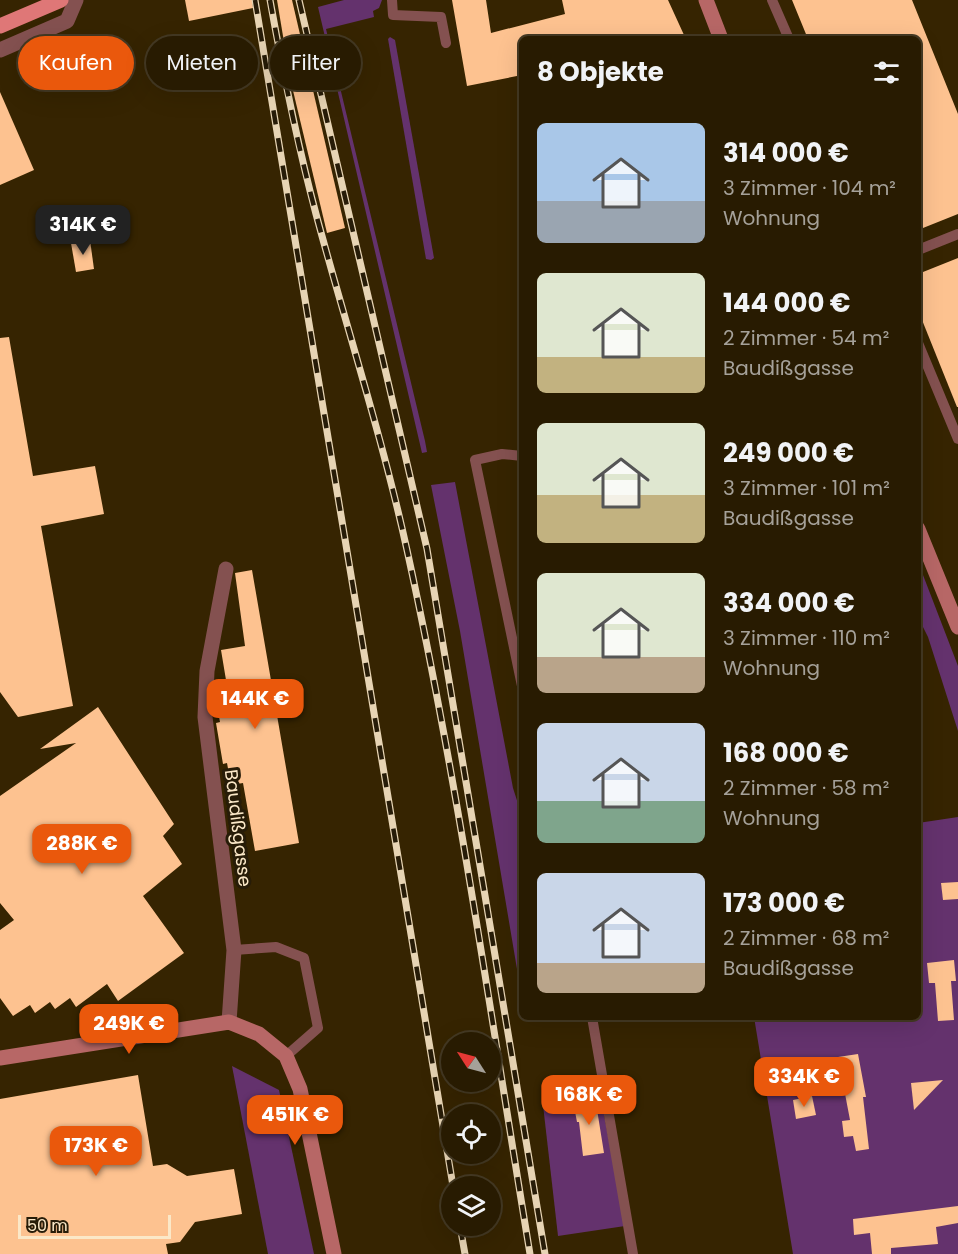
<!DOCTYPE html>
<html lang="de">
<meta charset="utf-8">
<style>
:root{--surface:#281b01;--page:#30240b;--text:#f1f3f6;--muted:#a5a199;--line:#443923;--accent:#ea580c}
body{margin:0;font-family:Poppins,sans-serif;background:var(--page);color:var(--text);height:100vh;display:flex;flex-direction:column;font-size:22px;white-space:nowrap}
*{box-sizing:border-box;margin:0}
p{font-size:20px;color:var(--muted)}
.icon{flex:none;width:33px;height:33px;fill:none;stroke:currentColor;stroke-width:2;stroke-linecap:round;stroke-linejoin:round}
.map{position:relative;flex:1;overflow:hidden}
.sheet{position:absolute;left:519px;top:36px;width:402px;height:984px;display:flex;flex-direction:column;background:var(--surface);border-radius:9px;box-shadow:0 6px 24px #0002,0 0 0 2px var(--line)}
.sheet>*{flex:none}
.top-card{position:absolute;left:18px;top:36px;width:411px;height:54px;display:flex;gap:12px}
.needle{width:39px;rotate:306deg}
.buttons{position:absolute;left:441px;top:1032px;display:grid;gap:12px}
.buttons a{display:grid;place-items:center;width:60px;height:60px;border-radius:50%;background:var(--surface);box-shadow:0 6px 24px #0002,0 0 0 2px var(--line);font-size:30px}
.scale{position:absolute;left:18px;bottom:15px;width:153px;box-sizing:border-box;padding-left:6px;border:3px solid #fbe8c8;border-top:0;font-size:16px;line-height:21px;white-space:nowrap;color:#fbe8c8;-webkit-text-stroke:4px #271c08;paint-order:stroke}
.price{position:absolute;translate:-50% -51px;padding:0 14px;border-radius:12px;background:var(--accent);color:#fff;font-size:20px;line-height:39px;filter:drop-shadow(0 2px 3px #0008)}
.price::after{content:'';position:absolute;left:50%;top:36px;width:18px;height:14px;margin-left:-9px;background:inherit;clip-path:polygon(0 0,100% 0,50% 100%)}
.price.on{background:#222;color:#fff}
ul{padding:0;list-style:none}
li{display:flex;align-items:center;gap:18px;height:150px;padding:0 18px}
li span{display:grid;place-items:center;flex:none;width:168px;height:120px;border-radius:9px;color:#555}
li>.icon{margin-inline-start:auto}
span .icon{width:72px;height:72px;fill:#fffc;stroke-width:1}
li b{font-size:26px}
h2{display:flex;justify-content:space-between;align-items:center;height:72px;padding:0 18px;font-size:26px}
.pill{padding:0 21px;border-radius:27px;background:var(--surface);box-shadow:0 6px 24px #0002,0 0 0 2px var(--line);font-size:21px;line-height:54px}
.pill.on{background:var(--accent);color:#fff}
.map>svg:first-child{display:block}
</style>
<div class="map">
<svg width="958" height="1254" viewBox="0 0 958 1254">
<rect width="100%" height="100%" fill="#362401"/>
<g fill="#64326d">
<path d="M 344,0 L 382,0 L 379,8 L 373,11 L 374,17 L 326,29 L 425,441 L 427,452 L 422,453 L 318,7 Z"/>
<path d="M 390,37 L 395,40 L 434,258 L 431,260 L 426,259 L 388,39 Z"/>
<path d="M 455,482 L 513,788 L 522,816 L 522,973 L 518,975 L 460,631 L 431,485 Z"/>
<path d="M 918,562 L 958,666 L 958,731 L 928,637 L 918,617 Z"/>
<path d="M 958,817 L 958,1254 L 793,1254 L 754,1017 L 918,1017 L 918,823 Z"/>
<path d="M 232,1066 L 279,1090 L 314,1254 L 268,1254 Z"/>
<path d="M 600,1093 L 625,1226 L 558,1236 L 543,1105 Z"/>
</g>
<g fill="#fdc290">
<path d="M 185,0 L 252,0 L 253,8 L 189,21 Z"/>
<path d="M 277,0 L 292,0 L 345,228 L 327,233 L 290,78 Z"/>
<path d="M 452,0 L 486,0 L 491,33 L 565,14 L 562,0 L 668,0 L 684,35 L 667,39 L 522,39 L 522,75 L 467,86 Z"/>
<path d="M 792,0 L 912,0 L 958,114 L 958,214 L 918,230 L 918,39 L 808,39 Z"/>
<path d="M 0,92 L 34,170 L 0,185 Z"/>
<path d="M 90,240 L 94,269 L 76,272 L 71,243 Z"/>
<path d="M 958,258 L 958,407 L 957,407 L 918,310 L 918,274 Z"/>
<path d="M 9,337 L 33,476 L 95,466 L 104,514 L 41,526 L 73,706 L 18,717 L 0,692 L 0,338 Z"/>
<path d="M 252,570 L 299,843 L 255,851 L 243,783 L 231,785 L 227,763 L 223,764 L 216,723 L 220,722 L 216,701 L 229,698 L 221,650 L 245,646 L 235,573 Z"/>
<path d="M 98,707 L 174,824 L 163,836 L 182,864 L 143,896 L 184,953 L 118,1001 L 107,984 L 76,1007 L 70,998 L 55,1009 L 50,1002 L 35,1013 L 30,1005 L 13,1016 L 0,998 L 0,930 L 14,920 L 0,903 L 0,796 L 76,743 L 40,749 Z"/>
<path d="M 958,882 L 958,899 L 943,900 L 941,883 Z"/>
<path d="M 954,960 L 956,981 L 951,981 L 954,1020 L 938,1021 L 935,983 L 929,983 L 927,963 Z"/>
<path d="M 858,1054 L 866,1097 L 863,1097 L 869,1149 L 856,1151 L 853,1136 L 844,1137 L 842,1121 L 850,1120 L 838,1057 Z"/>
<path d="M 138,1075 L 153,1166 L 167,1164 L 187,1176 L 234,1169 L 242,1214 L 195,1222 L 180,1242 L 166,1244 L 168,1254 L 0,1254 L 0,1099 Z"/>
<path d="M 943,1080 L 914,1110 L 911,1083 Z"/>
<path d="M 812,1096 L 816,1115 L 796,1119 L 793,1100 Z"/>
<path d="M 595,1097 L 604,1153 L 583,1156 L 579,1122 L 577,1122 L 573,1101 Z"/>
<path d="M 958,1206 L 958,1223 L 936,1227 L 938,1244 L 891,1248 L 891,1254 L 872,1254 L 870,1233 L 854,1235 L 853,1219 Z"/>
</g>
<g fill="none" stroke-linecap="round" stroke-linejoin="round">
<g stroke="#845150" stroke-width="10">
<path d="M 392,0 L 393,15 L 441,17 L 446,43"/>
<path d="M 772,0 L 789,39"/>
<path d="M 918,250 L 958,234"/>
<path d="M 918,343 L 958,439"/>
<path d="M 522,456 L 502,454 L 475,460 L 522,686"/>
<path d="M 234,950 L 276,947 L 304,958 L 318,1028 L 286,1056"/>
<path d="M 592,1017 L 633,1254"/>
</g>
<g stroke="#845150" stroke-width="15">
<path d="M 0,50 L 67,21 L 76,0"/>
<path d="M 226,569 L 207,671 L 205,717 L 234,950 L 229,1022"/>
</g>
<g stroke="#b76766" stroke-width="15">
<path d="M 706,0 L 721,39"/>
<path d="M 918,529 L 958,627"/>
<path d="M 0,1058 L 229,1022 L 259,1034 L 286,1056 L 300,1089 L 334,1254"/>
</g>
<path stroke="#df7777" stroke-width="15" d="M 0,26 L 61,0"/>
<defs>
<g id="rail">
<path d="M 255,0 L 453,1186"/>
<path d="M 270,0 C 283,72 297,143 316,214 C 346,326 382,436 407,550 C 458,782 491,1019 530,1254"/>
<path d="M 299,0 L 427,549 L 545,1254"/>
<path d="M 460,1226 L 465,1254"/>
</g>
</defs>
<use href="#rail" stroke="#e7d4b4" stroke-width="7"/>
<use href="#rail" stroke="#271c08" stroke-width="4.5" stroke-dasharray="14" stroke-linecap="butt"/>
</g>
<g text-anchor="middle" stroke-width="6" stroke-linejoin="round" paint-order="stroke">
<g font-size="18" fill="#fbe8c8" stroke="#271c08">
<text transform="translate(238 828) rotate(83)" y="6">Baudißgasse</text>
</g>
</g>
</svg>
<div class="buttons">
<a><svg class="needle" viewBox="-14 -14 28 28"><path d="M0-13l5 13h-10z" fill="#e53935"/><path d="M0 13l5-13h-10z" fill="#a5a199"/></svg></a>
<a><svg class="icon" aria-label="locate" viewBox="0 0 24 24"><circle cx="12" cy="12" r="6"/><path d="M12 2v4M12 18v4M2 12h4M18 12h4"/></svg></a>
<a><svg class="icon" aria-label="layers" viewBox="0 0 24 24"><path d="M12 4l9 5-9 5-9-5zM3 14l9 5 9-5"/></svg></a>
</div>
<div class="scale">50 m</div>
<b class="price on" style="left:83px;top:256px">314K €</b>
<b class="price" style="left:255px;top:730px">144K €</b>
<b class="price" style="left:82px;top:875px">288K €</b>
<b class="price" style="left:129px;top:1055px">249K €</b>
<b class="price" style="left:804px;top:1108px">334K €</b>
<b class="price" style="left:589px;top:1126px">168K €</b>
<b class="price" style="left:295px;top:1146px">451K €</b>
<b class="price" style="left:96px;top:1177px">173K €</b>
<div class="top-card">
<a class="pill on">Kaufen</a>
<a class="pill">Mieten</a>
<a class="pill">Filter</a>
</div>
<section class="sheet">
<h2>8 Objekte<svg class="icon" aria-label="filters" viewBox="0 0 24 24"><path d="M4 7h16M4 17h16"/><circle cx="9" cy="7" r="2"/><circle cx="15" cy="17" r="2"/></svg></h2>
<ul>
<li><span style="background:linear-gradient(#a9c7e8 65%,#9aa5b1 0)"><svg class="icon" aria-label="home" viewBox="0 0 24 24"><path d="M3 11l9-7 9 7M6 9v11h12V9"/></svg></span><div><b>314 000 €</b><p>3 Zimmer · 104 m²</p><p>Wohnung</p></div></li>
<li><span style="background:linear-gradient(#dfe7d0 70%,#c2b280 0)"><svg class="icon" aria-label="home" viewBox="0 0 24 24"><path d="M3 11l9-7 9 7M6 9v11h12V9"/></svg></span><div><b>144 000 €</b><p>2 Zimmer · 54 m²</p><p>Baudißgasse</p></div></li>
<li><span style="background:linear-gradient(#dfe7d0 60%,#c2b280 0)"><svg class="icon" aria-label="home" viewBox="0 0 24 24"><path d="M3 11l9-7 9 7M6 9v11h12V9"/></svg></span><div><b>249 000 €</b><p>3 Zimmer · 101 m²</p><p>Baudißgasse</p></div></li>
<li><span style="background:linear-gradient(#dfe7d0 70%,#b9a48a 0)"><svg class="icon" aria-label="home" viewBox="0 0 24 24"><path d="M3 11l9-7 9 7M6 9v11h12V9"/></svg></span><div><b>334 000 €</b><p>3 Zimmer · 110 m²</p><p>Wohnung</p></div></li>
<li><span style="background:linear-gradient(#c9d6e8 65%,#7fa58c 0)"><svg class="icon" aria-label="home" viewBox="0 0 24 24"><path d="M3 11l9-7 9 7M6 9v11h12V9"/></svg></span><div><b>168 000 €</b><p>2 Zimmer · 58 m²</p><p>Wohnung</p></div></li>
<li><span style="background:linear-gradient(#c9d6e8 75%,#b9a48a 0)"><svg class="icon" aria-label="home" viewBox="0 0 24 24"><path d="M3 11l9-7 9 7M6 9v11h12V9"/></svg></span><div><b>173 000 €</b><p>2 Zimmer · 68 m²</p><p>Baudißgasse</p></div></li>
</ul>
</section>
</div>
